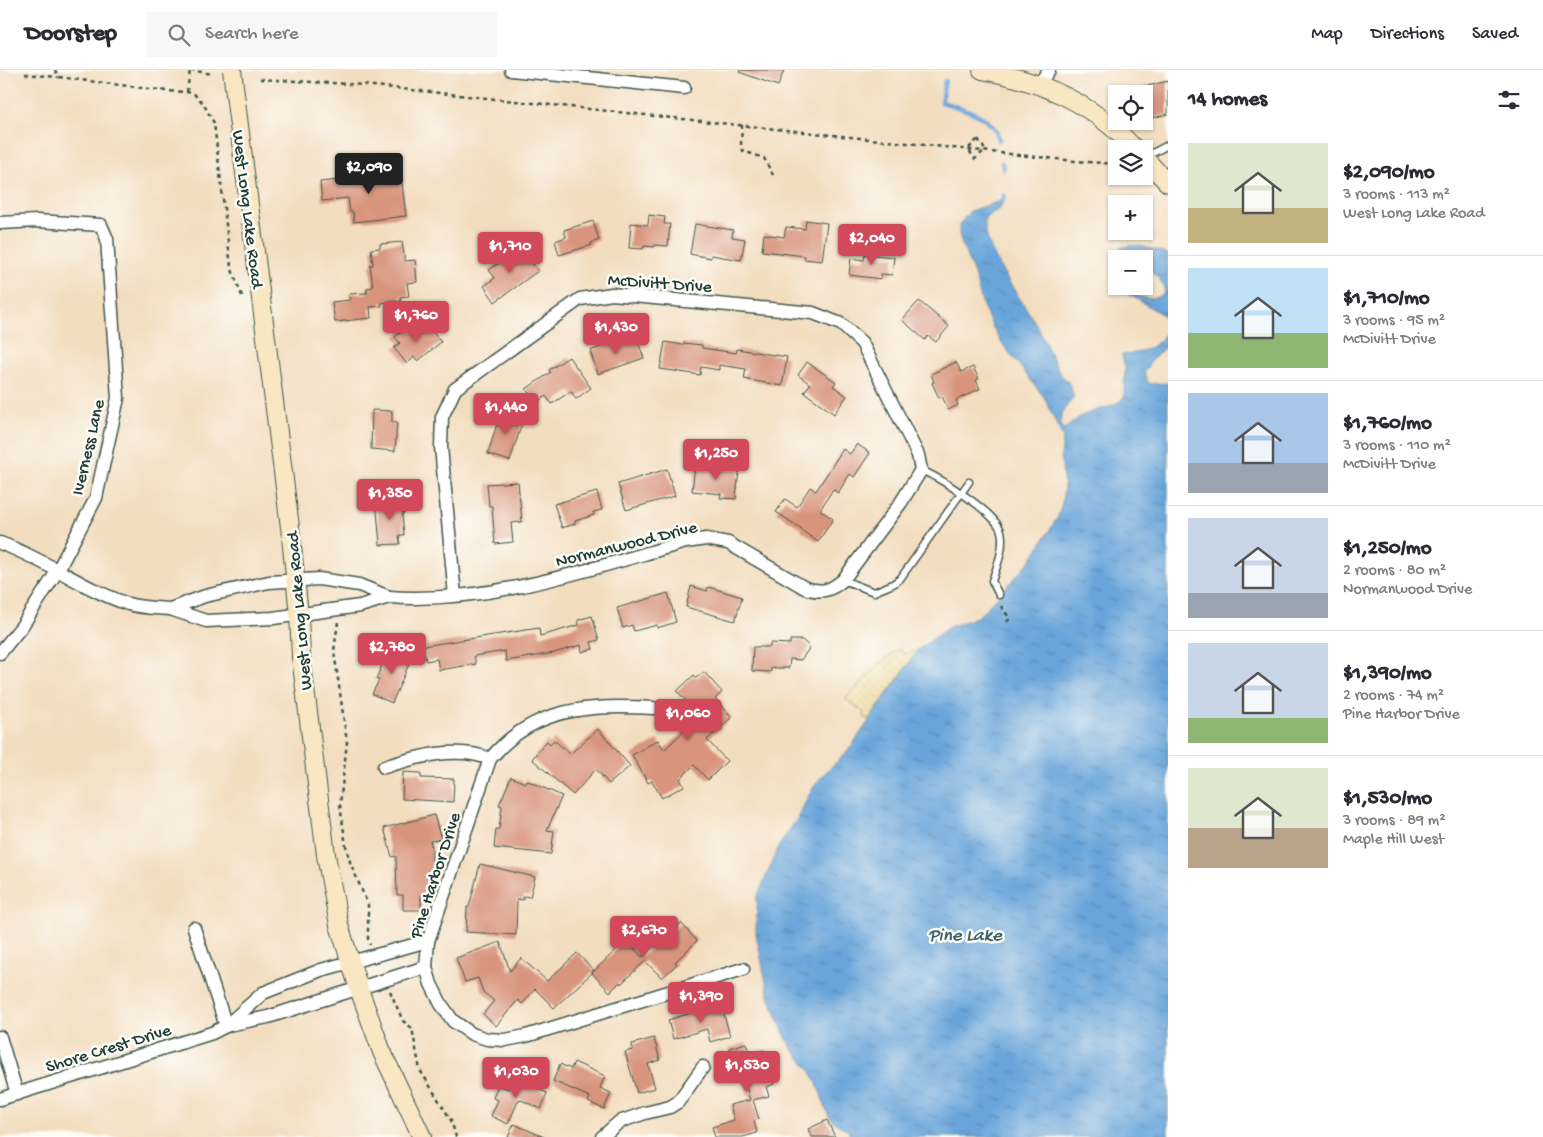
<!DOCTYPE html>
<meta charset="utf-8">
<style>
:root{--surface:#fff;--page:#f7f7f7;--text:#2b2b33;--muted:#7c7c81;--line:#e1e1e2;--accent:#d1495b}
body{margin:0;font-family:"Gochi Hand",sans-serif;background:var(--page);color:var(--text);height:100vh;display:flex;flex-direction:column;font-size:19px;white-space:nowrap}
*{box-sizing:border-box;margin:0}
p{font-size:16px;color:var(--muted)}
.icon{flex:none;width:28px;height:28px;fill:none;stroke:currentColor;stroke-width:2;stroke-linecap:round;stroke-linejoin:round}
.map{position:relative;flex:1;overflow:hidden}
.drawer{display:flex;flex-direction:column;background:var(--surface);width:375px}
.drawer>*{flex:none}
.controls{position:absolute;left:1108px;top:15px;display:grid;gap:10px}
.controls a{display:grid;place-items:center;width:45px;height:45px;border-radius:0px;background:var(--surface);box-shadow:0 1px 4px #0004;font-size:25px}
.price{position:absolute;translate:-50% -42px;padding:0 11px;border-radius:5px;background:var(--accent);color:#fff;font-size:16px;line-height:32px;filter:drop-shadow(0 1px 2px #0008)}
.price::after{content:'';position:absolute;left:50%;top:30px;width:15px;height:11px;margin-left:-8px;background:inherit;clip-path:polygon(0 0,100% 0,50% 100%)}
.price.active{background:#222;color:#fff}
ul{padding:0;list-style:none}
li{display:flex;align-items:center;gap:15px;height:125px;padding:0 20px}
li+li{border-top:1px solid var(--line)}
li span{display:grid;place-items:center;flex:none;width:140px;height:100px;border-radius:0px;color:#555}
li>.icon{margin-inline-start:auto}
span .icon{width:60px;height:60px;fill:#fffc;stroke-width:1}
li b{font-size:21px}
h2{display:flex;justify-content:space-between;align-items:center;height:60px;padding:0 20px;font-size:21px}
header{display:flex;align-items:center;gap:30px;box-sizing:border-box;height:70px;padding:0 25px;background:var(--surface);border-bottom:1px solid var(--line)}
header strong{font-size:24px}
nav{display:flex;gap:28px;margin-inline-start:auto;font-size:18px}
.search{width:350px;height:45px;background:var(--page);display:flex;align-items:center;gap:12px;box-sizing:border-box;padding:0 18px;border-radius:0px;color:var(--muted);font-size:19px}
main{display:flex;flex:1;min-height:0}
.map>svg:first-child{display:block}
</style>
<header>
<strong>Doorstep</strong>
<div class="search"><svg class="icon" aria-label="search" viewBox="0 0 24 24"><circle cx="10" cy="10" r="6"/><path d="M15 15l6 6"/></svg>Search here</div>
<nav><a>Map</a><a>Directions</a><a>Saved</a></nav>
</header>
<main>
<div class="map">
<svg width="1168" height="1067" viewBox="0 0 1168 1067">
<defs>
<pattern id="sand-dots" width="8" height="8" patternUnits="userSpaceOnUse" patternTransform="scale(1.25)"><rect width="8" height="8" fill="#eeda9e"/><path d="M2 2h.1M6 6h.1" fill="none" stroke="#ccbc89" stroke-width="1.8" stroke-linecap="round"/></pattern>
<pattern id="water-ripples" width="26" height="14" patternUnits="userSpaceOnUse" patternTransform="scale(1.25)"><rect width="26" height="14" fill="#69a5da"/><path d="M2 4q2-2 4 0t4 0M15 11q2-2 4 0t4 0" fill="none" stroke="#5688b2"/></pattern>
</defs>
<rect width="100%" height="100%" fill="#fdfcf7"/>
<filter id="ink" filterUnits="userSpaceOnUse"><feTurbulence type="fractalNoise" baseFrequency=".02" numOctaves="2"/><feDisplacementMap in="SourceGraphic" scale="10" xChannelSelector="R" yChannelSelector="G"/><feConvolveMatrix kernelMatrix="1 2 1 2 8 2 1 2 1" color-interpolation-filters="sRGB"/></filter>
<filter id="wash" filterUnits="userSpaceOnUse"><feTurbulence type="fractalNoise" baseFrequency=".0096" numOctaves="4" result="noise"/><feDisplacementMap in="SourceGraphic" scale="20" xChannelSelector="R" yChannelSelector="G"/><feGaussianBlur stdDeviation="1.12" result="paint"/><feColorMatrix in="noise" values="0 0 0 0 0 0 0 0 0 0 0 0 0 0 0 0 0 1.4 0 .05"/><feComposite in="paint" operator="in"/></filter>
<g filter="url(#wash)">
<rect width="100%" height="100%" fill="#f3ddbf"/>
<path fill="url(#sand-dots)" stroke="#868c69" d="M 898,579 L 905,584 L 919,579 L 868,650 L 864,647 L 864,642 L 845,629 L 873,600 Z"/>
<path fill="url(#water-ripples)" stroke="#447187" d="M 1003,130 L 1000,139 L 990,144 L 985,149 C 981,176 1019,226 1033,249 C 1043,265 1049,283 1058,300 C 1061,305 1065,308 1068,312 C 1071,316 1072,322 1074,326 C 1067,338 1054,346 1064,359 C 1071,355 1077,348 1084,345 C 1098,338 1113,339 1124,327 L 1125,298 L 1122,285 C 1137,284 1166,276 1166,257 C 1166,253 1164,249 1163,245 L 1125,222 L 1122,216 L 1126,216 C 1136,228 1153,234 1165,222 C 1162,209 1156,204 1144,199 L 1144,189 L 1128,189 L 1120,182 L 1120,178 C 1136,172 1153,179 1168,184 L 1168,274 L 1152,290 L 1144,302 L 1149,314 L 1168,313 L 1168,1067 L 850,1067 L 848,1060 L 837,1054 L 829,1047 L 816,1011 L 810,1000 L 792,978 L 786,968 L 769,926 L 756,864 L 757,827 L 780,774 L 797,749 L 811,721 L 822,706 L 848,681 L 919,579 L 949,557 L 977,547 L 985,540 L 1030,491 L 1058,447 L 1062,433 L 1064,417 L 1061,387 L 1063,368 L 1044,327 L 1001,272 L 992,256 L 983,236 L 974,204 L 962,175 L 959,163 L 960,154 L 970,141 Z"/>
<g fill="none" stroke-linecap="round" stroke-linejoin="round">
<g stroke="#69a5da" stroke-width="4.5">
<path d="M 945,11 L 942,26 L 942,32 C 963,39 994,45 999,70"/>
<path d="M 1002,93 L 1003,99"/>
<path d="M 1003,130 L 1004,125"/>
</g>
</g>
<g id="blocks">
<g fill="#d8947d">
<path d="M 740,0 L 784,0 L 778,16 L 739,2 Z"/>
<path d="M 1168,11 L 1168,44 L 1153,48 L 1151,41 L 1147,43 L 1145,37 L 1144,38 L 1144,17 Z"/>
<path d="M 374,96 L 375,107 L 401,104 L 406,146 L 354,152 L 353,142 L 350,142 L 348,128 L 322,131 L 320,112 L 357,108 L 356,98 Z"/>
<path d="M 649,145 L 665,147 L 664,154 L 670,154 L 668,176 L 655,175 L 654,177 L 644,176 L 643,179 L 629,178 L 631,153 L 648,155 Z"/>
<path d="M 806,150 L 827,153 L 822,191 L 804,189 L 805,186 L 762,181 L 764,164 L 784,167 L 786,157 L 805,159 Z"/>
<path d="M 593,151 L 599,170 L 591,173 L 592,175 L 559,185 L 555,171 L 566,167 L 564,160 Z"/>
<path d="M 695,154 L 733,160 L 732,167 L 745,169 L 741,190 L 711,185 L 711,188 L 690,184 Z"/>
<path d="M 402,172 L 405,191 L 415,190 L 417,212 L 407,213 L 409,226 L 400,227 L 401,231 L 381,233 L 382,236 L 370,237 L 371,248 L 335,252 L 332,232 L 350,230 L 349,224 L 367,223 L 367,218 L 373,217 L 370,195 L 373,195 L 371,179 L 380,178 L 380,174 Z"/>
<path d="M 520,177 L 538,201 L 495,232 L 484,216 L 495,208 L 489,200 Z"/>
<path d="M 865,184 L 894,187 L 892,205 L 881,204 L 881,209 L 849,205 L 851,188 L 864,190 Z"/>
<path d="M 919,231 L 949,256 L 936,272 L 928,266 L 925,270 L 902,250 Z"/>
<path d="M 424,252 L 441,272 L 418,291 L 414,287 L 407,294 L 394,278 L 400,273 L 395,267 L 406,257 L 412,263 Z"/>
<path d="M 637,269 L 644,288 L 598,304 L 590,281 L 620,270 L 621,274 Z"/>
<path d="M 665,272 L 683,275 L 683,273 L 702,275 L 702,278 L 736,283 L 737,279 L 787,287 L 782,316 L 744,309 L 746,299 L 719,295 L 719,300 L 701,297 L 700,305 L 660,299 Z"/>
<path d="M 569,287 L 591,318 L 576,329 L 571,321 L 552,334 L 546,326 L 536,333 L 526,319 L 551,302 L 549,300 Z"/>
<path d="M 807,292 L 836,312 L 833,316 L 847,326 L 834,344 L 804,322 L 810,314 L 798,305 Z"/>
<path d="M 956,292 L 961,302 L 973,297 L 979,309 L 976,310 L 980,319 L 956,330 L 958,335 L 948,340 L 942,326 L 939,328 L 932,313 L 934,312 L 931,304 Z"/>
<path d="M 372,340 L 392,341 L 392,352 L 397,352 L 395,381 L 371,379 Z"/>
<path d="M 501,340 L 524,347 L 510,391 L 488,384 Z"/>
<path d="M 857,374 L 870,383 L 854,407 L 850,404 L 838,423 L 833,419 L 820,440 L 833,449 L 818,472 L 801,460 L 802,459 L 776,442 L 785,429 L 797,437 L 810,417 L 816,421 L 843,379 L 850,384 Z"/>
<path d="M 695,396 L 739,400 L 736,429 L 720,428 L 721,424 L 692,421 Z"/>
<path d="M 667,399 L 675,426 L 626,440 L 618,414 Z"/>
<path d="M 518,412 L 522,452 L 511,453 L 513,472 L 495,474 L 492,436 L 489,436 L 487,414 Z"/>
<path d="M 597,422 L 602,440 L 593,442 L 594,445 L 575,451 L 575,454 L 562,458 L 554,434 Z"/>
<path d="M 403,428 L 404,444 L 402,444 L 404,465 L 399,465 L 400,474 L 380,475 L 376,430 Z"/>
<path d="M 691,516 L 707,521 L 708,517 L 742,527 L 735,551 L 686,537 Z"/>
<path d="M 668,523 L 676,552 L 657,558 L 657,555 L 634,561 L 632,555 L 623,558 L 617,538 Z"/>
<path d="M 592,546 L 599,570 L 591,572 L 593,579 L 582,582 L 581,575 L 554,583 L 506,591 L 505,581 L 474,586 L 476,594 L 439,600 L 437,589 L 426,591 L 423,576 L 539,558 L 540,566 L 579,555 L 578,550 Z"/>
<path d="M 790,570 L 802,570 L 810,577 L 801,590 L 790,589 L 789,598 L 771,598 L 771,602 L 752,601 L 753,577 L 770,577 L 770,573 L 790,574 Z"/>
<path d="M 390,577 L 412,587 L 392,633 L 372,624 L 379,610 L 376,609 Z"/>
<path d="M 704,602 L 722,622 L 715,629 L 732,647 L 707,670 L 727,691 L 708,710 L 694,695 L 680,709 L 684,716 L 662,728 L 652,711 L 648,713 L 632,685 L 658,670 L 664,680 L 695,650 L 691,646 L 696,642 L 677,621 L 694,605 L 696,608 Z"/>
<path d="M 598,659 L 630,696 L 609,714 L 596,699 L 573,725 L 532,689 L 547,671 L 550,674 L 554,670 L 570,684 Z"/>
<path d="M 403,702 L 421,703 L 421,708 L 454,709 L 453,732 L 402,729 Z"/>
<path d="M 511,707 L 525,713 L 526,710 L 562,726 L 547,760 L 554,761 L 551,784 L 494,778 L 496,759 L 499,759 L 502,736 L 499,735 Z"/>
<path d="M 434,745 L 441,769 L 430,771 L 432,777 L 431,825 L 421,825 L 421,840 L 403,840 L 403,825 L 397,825 L 396,786 L 392,787 L 384,758 Z"/>
<path d="M 480,794 L 535,807 L 530,827 L 524,826 L 523,830 L 517,829 L 516,865 L 466,862 L 467,837 L 469,837 Z"/>
<path d="M 681,853 L 697,871 L 675,892 L 677,894 L 662,908 L 645,891 L 621,914 L 620,912 L 610,922 L 592,903 L 617,879 L 616,877 L 625,869 L 642,887 L 664,866 L 666,868 Z"/>
<path d="M 500,872 L 510,901 L 521,888 L 547,911 L 577,883 L 594,901 L 554,938 L 535,919 L 522,934 L 518,930 L 496,956 L 483,944 L 494,931 L 483,922 L 478,908 L 465,912 L 456,888 Z"/>
<path d="M 721,934 L 730,966 L 710,972 L 707,959 L 673,969 L 668,950 Z"/>
<path d="M 654,968 L 660,990 L 648,994 L 655,1018 L 637,1023 L 625,982 L 633,980 L 632,974 Z"/>
<path d="M 746,973 L 750,985 L 764,980 L 774,1014 L 766,1017 L 769,1026 L 753,1030 L 759,1049 L 754,1051 L 757,1063 L 743,1067 L 715,1067 L 712,1057 L 734,1050 L 730,1035 L 750,1030 L 739,993 L 734,995 L 729,978 Z"/>
<path d="M 574,992 L 605,1006 L 600,1018 L 611,1023 L 604,1039 L 588,1032 L 590,1027 L 553,1011 L 560,994 L 571,999 Z"/>
<path d="M 513,1008 L 547,1023 L 541,1039 L 519,1029 L 508,1054 L 491,1046 L 498,1030 L 493,1028 L 498,1015 L 508,1019 Z"/>
<path d="M 827,1050 L 835,1067 L 812,1067 L 808,1059 Z"/>
<path d="M 514,1054 L 544,1067 L 508,1067 Z"/>
</g>
</g>
</g>
<g filter="url(#ink)">
<use href="#blocks" fill-opacity="0" stroke="#3f5549" stroke-width="1"/>
<g fill="none" stroke-linecap="round" stroke-linejoin="round">
<defs>
<g id="service">
<path d="M 1145,87 L 1168,75"/>
<path d="M 921,400 C 940,408 995,442 1001,461 C 1005,477 997,496 992,511 L 999,525"/>
<path d="M 843,510 L 874,522 L 893,514 L 900,509 L 969,412"/>
</g>
<g id="minor">
<path d="M 511,0 L 684,18"/>
<path d="M 1039,14 L 1049,0"/>
<path d="M 0,153 L 37,151 L 101,155 L 107,169 L 118,328 L 96,428 L 58,500 L 22,556 L 0,583"/>
<path d="M 0,473 C 45,489 83,519 128,534 C 142,538 156,538 170,539"/>
<path d="M 319,509 L 359,515 L 389,527 L 360,536 L 273,548 L 206,551 L 170,539 L 205,526 L 269,512 Z"/>
<path d="M 389,527 C 491,534 589,499 686,472 L 706,469 L 728,473 L 805,518 C 822,523 830,521 843,510 L 900,434 L 921,400 L 918,385 L 862,273 L 841,254 L 813,243 L 612,224 L 580,229 L 455,319 L 442,347 L 441,377 L 455,526"/>
<path d="M 653,638 C 590,635 534,636 490,689 L 428,871 L 426,897 L 431,914 L 441,934 L 453,951 L 472,964 L 487,969 L 505,970 L 526,966 L 743,899"/>
<path d="M 384,697 C 416,687 458,675 490,689"/>
<path d="M 194,858 L 226,956"/>
<path d="M 228,955 L 268,947 L 426,897"/>
<path d="M 0,967 L 17,1024"/>
<path d="M 0,1029 L 212,963 L 226,956 L 263,923 L 321,900 L 428,871"/>
<path d="M 602,1067 L 619,1052 L 645,1043 L 670,1037 L 678,1032 L 703,997"/>
</g>
<g id="secondary">
<path d="M 982,0 C 1044,12 1091,32 1135,79"/>
<path d="M 236,32 L 290,457 L 299,545 L 301,587 L 326,785 L 339,855 L 359,919 L 382,982 L 422,1067"/>
<path d="M 1144,88 L 1168,113"/>
</g>
</defs>
<use href="#service" stroke="#3f5549" stroke-width="9"/>
<use href="#minor" stroke="#3f5549" stroke-width="15"/>
<use href="#secondary" stroke="#3f5549" stroke-width="20"/>
<g stroke="#3f5549" stroke-width="2.5" stroke-dasharray="4 4" stroke-linecap="butt">
<path d="M 55,0 L 59,7 L 66,8 L 166,21 L 187,22 L 194,24 L 203,33 L 214,53 L 231,197 L 242,226"/>
<path d="M 190,0 L 213,4"/>
<path d="M 25,4 L 58,7"/>
<path d="M 260,9 L 365,15 L 1075,91 L 1116,94"/>
<path d="M 187,22 L 190,0"/>
<path d="M 742,55 L 741,75 L 743,81 L 764,88 L 773,105"/>
<path d="M 978,69 L 985,80 L 975,89 L 968,79 Z"/>
<path d="M 1001,536 L 1010,549 L 1005,553"/>
<path d="M 338,552 L 334,581 L 347,672 L 340,735 L 346,776 L 350,792 L 368,835 L 368,869 L 370,875"/>
<path d="M 390,921 L 403,951 L 412,958 L 420,1000 L 451,1050 L 456,1067"/>
</g>
<use href="#service" stroke="#fff" stroke-width="6"/>
<use href="#minor" stroke="#fff" stroke-width="12"/>
<use href="#secondary" stroke="#f9e7c3" stroke-width="18"/>
<defs>
<path id="secondary-bridge" d="M 232,0 L 236,32"/>
</defs>
<use href="#secondary-bridge" stroke="#3f5549" stroke-width="20" stroke-linecap="butt"/>
<use href="#secondary-bridge" stroke="#f9e7c3" stroke-width="18"/>
</g>
</g>
<g text-anchor="middle" stroke-width="5" stroke-linejoin="round" paint-order="stroke">
<g font-size="18" fill="#1f3d34" stroke="#fdfcf7">
<text transform="translate(249 139) rotate(83)" y="6">West Long Lake Road</text>
<text transform="translate(660 212) rotate(4)" y="6">McDivitt Drive</text>
<text transform="translate(87 377) rotate(-77)" y="6">Iverness Lane</text>
<text transform="translate(626 473) rotate(-14)" y="6">Normanwood Drive</text>
<text transform="translate(298 541) rotate(-95)" y="6">West Long Lake Road</text>
<text transform="translate(434 805) rotate(-72)" y="6">Pine Harbor Drive</text>
<text transform="translate(108 977) rotate(-17)" y="6">Shore Crest Drive</text>
</g>
<g font-size="19" font-style="italic" fill="#39616e" stroke="#fdfcf7">
<text x="965" y="870">Pine Lake</text>
</g>
</g>
</svg>
<div class="controls">
<a><svg class="icon" aria-label="locate" viewBox="0 0 24 24"><circle cx="12" cy="12" r="6"/><path d="M12 2v4M12 18v4M2 12h4M18 12h4"/></svg></a>
<a><svg class="icon" aria-label="layers" viewBox="0 0 24 24"><path d="M12 4l9 5-9 5-9-5zM3 14l9 5 9-5"/></svg></a>
<a>+</a>
<a>−</a>
</div>
<b class="price active" style="left:369px;top:125px">$2,090</b>
<b class="price" style="left:872px;top:196px">$2,040</b>
<b class="price" style="left:510px;top:204px">$1,710</b>
<b class="price" style="left:416px;top:273px">$1,760</b>
<b class="price" style="left:616px;top:285px">$1,430</b>
<b class="price" style="left:506px;top:365px">$1,440</b>
<b class="price" style="left:716px;top:411px">$1,250</b>
<b class="price" style="left:390px;top:451px">$1,350</b>
<b class="price" style="left:392px;top:605px">$2,780</b>
<b class="price" style="left:688px;top:671px">$1,060</b>
<b class="price" style="left:644px;top:888px">$2,670</b>
<b class="price" style="left:701px;top:954px">$1,390</b>
<b class="price" style="left:747px;top:1023px">$1,530</b>
<b class="price" style="left:516px;top:1029px">$1,030</b>
</div>
<section class="drawer">
<h2>14 homes<svg class="icon" aria-label="filters" viewBox="0 0 24 24"><path d="M4 7h16M4 17h16"/><circle cx="9" cy="7" r="2"/><circle cx="15" cy="17" r="2"/></svg></h2>
<ul>
<li><span style="background:linear-gradient(#dfe7d0 65%,#c2b280 0)"><svg class="icon" aria-label="home" viewBox="0 0 24 24"><path d="M3 11l9-7 9 7M6 9v11h12V9"/></svg></span><div><b>$2,090/mo</b><p>3 rooms · 113 m²</p><p>West Long Lake Road</p></div></li>
<li><span style="background:linear-gradient(#bfe0f5 65%,#8fb573 0)"><svg class="icon" aria-label="home" viewBox="0 0 24 24"><path d="M3 11l9-7 9 7M6 9v11h12V9"/></svg></span><div><b>$1,710/mo</b><p>3 rooms · 95 m²</p><p>McDivitt Drive</p></div></li>
<li><span style="background:linear-gradient(#a9c7e8 70%,#9aa5b1 0)"><svg class="icon" aria-label="home" viewBox="0 0 24 24"><path d="M3 11l9-7 9 7M6 9v11h12V9"/></svg></span><div><b>$1,760/mo</b><p>3 rooms · 110 m²</p><p>McDivitt Drive</p></div></li>
<li><span style="background:linear-gradient(#c9d6e8 75%,#9aa5b1 0)"><svg class="icon" aria-label="home" viewBox="0 0 24 24"><path d="M3 11l9-7 9 7M6 9v11h12V9"/></svg></span><div><b>$1,250/mo</b><p>2 rooms · 80 m²</p><p>Normanwood Drive</p></div></li>
<li><span style="background:linear-gradient(#c9d6e8 75%,#8fb573 0)"><svg class="icon" aria-label="home" viewBox="0 0 24 24"><path d="M3 11l9-7 9 7M6 9v11h12V9"/></svg></span><div><b>$1,390/mo</b><p>2 rooms · 74 m²</p><p>Pine Harbor Drive</p></div></li>
<li><span style="background:linear-gradient(#dfe7d0 60%,#b9a48a 0)"><svg class="icon" aria-label="home" viewBox="0 0 24 24"><path d="M3 11l9-7 9 7M6 9v11h12V9"/></svg></span><div><b>$1,530/mo</b><p>3 rooms · 89 m²</p><p>Maple Hill West</p></div></li>
</ul>
</section>
</main>
